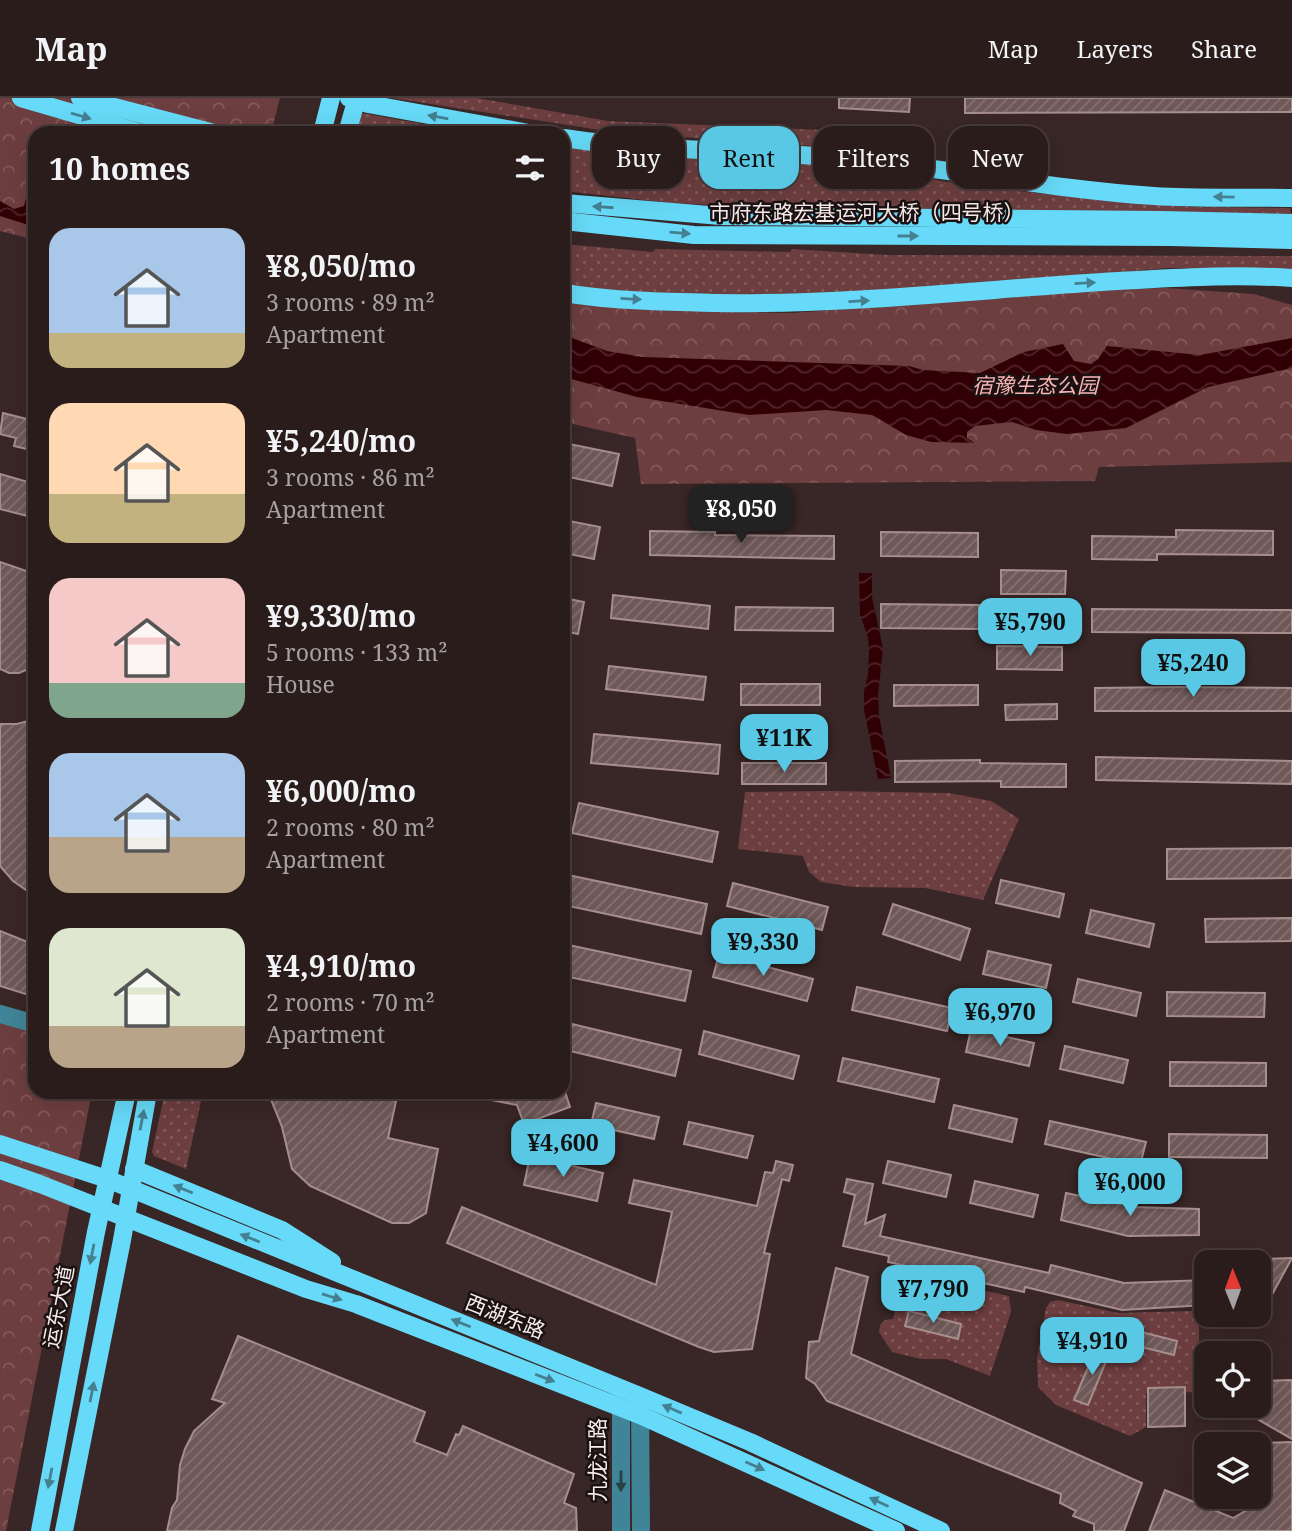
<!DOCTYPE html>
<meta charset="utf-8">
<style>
:root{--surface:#2b1c1c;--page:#372929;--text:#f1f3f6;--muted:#a6a1a3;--line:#473a3b;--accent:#59c8e4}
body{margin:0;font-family:"Noto Serif","Noto Sans SC",serif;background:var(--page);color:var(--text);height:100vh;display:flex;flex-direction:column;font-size:26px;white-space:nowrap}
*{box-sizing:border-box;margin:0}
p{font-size:23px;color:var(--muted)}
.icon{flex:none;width:38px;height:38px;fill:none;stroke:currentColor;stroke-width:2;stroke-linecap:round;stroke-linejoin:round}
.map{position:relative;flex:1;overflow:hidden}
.panel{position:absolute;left:28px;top:28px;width:542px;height:973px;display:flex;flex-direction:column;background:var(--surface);border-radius:21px;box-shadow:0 7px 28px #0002,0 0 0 2px var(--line)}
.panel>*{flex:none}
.guide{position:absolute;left:592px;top:28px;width:595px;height:63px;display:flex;gap:14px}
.needle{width:46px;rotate:359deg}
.tools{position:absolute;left:1194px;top:1152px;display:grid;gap:14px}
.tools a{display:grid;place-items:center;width:77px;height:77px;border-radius:14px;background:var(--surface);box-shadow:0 7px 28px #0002,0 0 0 2px var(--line);font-size:35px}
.price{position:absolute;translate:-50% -60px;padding:0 16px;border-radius:14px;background:var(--accent);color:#111;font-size:23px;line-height:46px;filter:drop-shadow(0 2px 4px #0008)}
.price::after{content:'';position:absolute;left:50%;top:42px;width:21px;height:16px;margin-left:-10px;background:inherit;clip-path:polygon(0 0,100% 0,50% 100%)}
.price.current{background:#222;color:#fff}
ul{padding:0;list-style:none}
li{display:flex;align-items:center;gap:21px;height:175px;padding:0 21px}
li span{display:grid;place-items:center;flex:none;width:196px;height:140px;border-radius:21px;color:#555}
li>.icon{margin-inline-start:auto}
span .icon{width:84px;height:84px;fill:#fffc;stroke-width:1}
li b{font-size:30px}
h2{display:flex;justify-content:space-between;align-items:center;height:84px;padding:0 21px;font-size:30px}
.chip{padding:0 24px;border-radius:21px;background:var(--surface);box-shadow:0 7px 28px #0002,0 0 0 2px var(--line);font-size:24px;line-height:63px}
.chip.current{background:var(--accent);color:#111}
header{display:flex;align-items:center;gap:42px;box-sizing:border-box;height:98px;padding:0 35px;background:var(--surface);border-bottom:2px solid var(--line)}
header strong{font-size:33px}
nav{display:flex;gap:38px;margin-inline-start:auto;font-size:24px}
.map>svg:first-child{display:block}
</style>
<header>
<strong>Map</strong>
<nav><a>Map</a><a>Layers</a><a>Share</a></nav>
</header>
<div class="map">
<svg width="1292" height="1433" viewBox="0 0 1292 1433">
<defs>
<pattern id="grass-dots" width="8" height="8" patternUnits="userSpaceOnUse" patternTransform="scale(1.75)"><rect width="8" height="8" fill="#6d3e3f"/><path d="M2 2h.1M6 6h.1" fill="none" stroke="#835a5b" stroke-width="1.8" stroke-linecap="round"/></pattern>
<pattern id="park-crowns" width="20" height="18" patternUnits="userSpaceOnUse" patternTransform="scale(1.75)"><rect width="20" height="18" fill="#6d3e3f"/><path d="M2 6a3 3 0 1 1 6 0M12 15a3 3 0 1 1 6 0" fill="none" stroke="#835a5b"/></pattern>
<pattern id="water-waves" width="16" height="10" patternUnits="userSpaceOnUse" patternTransform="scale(1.75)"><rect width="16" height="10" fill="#310005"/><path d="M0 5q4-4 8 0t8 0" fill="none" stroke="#50252a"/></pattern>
<pattern id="building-hatch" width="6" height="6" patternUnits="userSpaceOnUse" patternTransform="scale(1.75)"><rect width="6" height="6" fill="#6f5958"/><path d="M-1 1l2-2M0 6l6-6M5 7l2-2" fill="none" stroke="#847170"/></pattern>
</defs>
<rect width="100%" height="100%" fill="#392626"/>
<g fill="url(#grass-dots)">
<path d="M 392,0 L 477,0 L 608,23 L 922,36 L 924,56 L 613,34 Z"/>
<path d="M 362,15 L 472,35 L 344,35 L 351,21 Z"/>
<path d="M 564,49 L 643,57 L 734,59 L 866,71 L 974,88 L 1119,104 L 1192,109 L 1290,110 L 1292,121 L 734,108 L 671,105 L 564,93 Z"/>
<path d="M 564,146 L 652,154 L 656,151 L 790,154 L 792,151 L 887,157 L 1292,158 L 1292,172 L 1168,170 L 854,197 L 662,197 L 564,187 Z"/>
<path d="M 829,693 L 949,695 L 991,703 L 1019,721 L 983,802 L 925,790 L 854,789 L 821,784 L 809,774 L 803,758 L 738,751 L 745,694 Z"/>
<path d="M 165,994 L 203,994 L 186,1071 L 154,1058 L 152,1054 Z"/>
<path d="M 955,1186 L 1009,1198 L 1011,1214 L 990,1278 L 946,1261 L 921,1261 L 892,1254 L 879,1234 C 880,1224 883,1221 893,1221 L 900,1192 L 951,1202 Z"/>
<path d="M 1058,1202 L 1118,1215 L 1194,1213 L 1199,1216 L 1199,1294 L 1146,1295 L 1146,1329 L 1130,1338 L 1056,1307 L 1038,1289 L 1037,1260 L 1046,1210 L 1050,1204 Z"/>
</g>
<g fill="url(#park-crowns)">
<path d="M 0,0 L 280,0 L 271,35 L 35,35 L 35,142 L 0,133 Z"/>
<path d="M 1167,190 L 1254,196 L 1292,207 L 1292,364 L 1099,369 L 1095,383 L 641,386 L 635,340 L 564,324 L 564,202 L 726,214 L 793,215 L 946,203 L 1032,193 Z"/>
<path d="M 0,925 L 35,935 L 35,994 L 92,994 L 6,1433 L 0,1433 Z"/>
</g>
<g fill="url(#water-waves)">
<path d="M 29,88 L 35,91 L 35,129 L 0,118 L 0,103 L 14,111 L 24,108 Z"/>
<path d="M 564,237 L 607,253 L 643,259 L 909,268 L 923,272 L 980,275 L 1024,254 L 1063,246 L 1074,263 L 1091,266 L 1098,261 L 1107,248 L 1200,257 L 1292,240 L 1292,270 L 1208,289 L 1126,330 L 1067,336 L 1036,332 L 1012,324 L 975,328 L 967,334 L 967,340 L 975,345 L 931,344 L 906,337 L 872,317 L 826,312 L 749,317 L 637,299 L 564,279 Z"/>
<path d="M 859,475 L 872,475 L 872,499 L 883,551 L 878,596 L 879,617 L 891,680 L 878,681 L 864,612 L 864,593 L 868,577 L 869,553 L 868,540 L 860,516 Z"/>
</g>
<g fill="url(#building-hatch)" stroke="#a68e8d" stroke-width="2">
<path d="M 839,0 L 910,0 L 909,14 L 839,10 Z"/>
<path d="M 965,0 L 1292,0 L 1292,14 L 965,15 Z"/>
<path d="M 3,315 L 35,323 L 35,353 L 14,348 L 16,340 L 0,336 Z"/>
<path d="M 564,345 L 619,356 L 612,388 L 564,378 Z"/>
<path d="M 0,376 L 35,386 L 35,420 L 0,411 Z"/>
<path d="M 564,422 L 600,429 L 594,461 L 564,455 Z"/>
<path d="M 1176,432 L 1273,433 L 1273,457 L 1157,456 L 1157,462 L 1092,461 L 1092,438 L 1176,439 Z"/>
<path d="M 650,433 L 715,434 L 715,437 L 834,438 L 834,461 L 650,457 Z"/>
<path d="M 881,434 L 978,435 L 978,459 L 881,458 Z"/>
<path d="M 0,464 L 35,476 L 35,568 L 19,575 L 9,575 L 0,571 Z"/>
<path d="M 1001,472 L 1066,473 L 1065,496 L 1001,496 Z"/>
<path d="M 613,497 L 710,508 L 708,531 L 611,520 Z"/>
<path d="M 564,500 L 584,504 L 578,536 L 564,533 Z"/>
<path d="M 881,506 L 979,507 L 979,531 L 881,530 Z"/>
<path d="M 736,509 L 833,510 L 833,533 L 735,532 Z"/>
<path d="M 1092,511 L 1292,512 L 1292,535 L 1092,534 Z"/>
<path d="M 997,548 L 1062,549 L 1062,572 L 997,571 Z"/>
<path d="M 609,568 L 706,579 L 703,602 L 606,591 Z"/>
<rect x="741" y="586" width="79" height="21"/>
<path d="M 894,587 L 978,587 L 978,607 L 894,608 Z"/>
<path d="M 1178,589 L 1292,590 L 1292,613 L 1095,613 L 1095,590 Z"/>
<path d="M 1057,606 L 1057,621 L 1006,622 L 1005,607 Z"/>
<path d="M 35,621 L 35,798 L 13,783 L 0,768 L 0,626 L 17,626 Z"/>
<path d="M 594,636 L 720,647 L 718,676 L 591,665 Z"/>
<path d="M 1096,659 L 1292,663 L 1292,686 L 1096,682 Z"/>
<path d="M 980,662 L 980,665 L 1066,666 L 1066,689 L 1001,689 L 1001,683 L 895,684 L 895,663 Z"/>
<rect x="742" y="665" width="84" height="21"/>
<path d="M 579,705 L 718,734 L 712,764 L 572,735 Z"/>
<path d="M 1292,750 L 1292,780 L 1167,781 L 1167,751 Z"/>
<path d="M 568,777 L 707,806 L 701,836 L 564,807 Z"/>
<path d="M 1001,782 L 1064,796 L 1059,819 L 996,805 Z"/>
<path d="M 733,785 L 828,809 L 822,832 L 727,808 Z"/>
<path d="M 893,806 L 970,831 L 960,862 L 883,836 Z"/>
<path d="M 1091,812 L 1154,826 L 1149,849 L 1086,835 Z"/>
<path d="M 1292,820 L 1292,843 L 1206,844 L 1205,821 Z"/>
<path d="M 0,833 L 35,847 L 35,899 L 0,888 Z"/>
<path d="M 564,846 L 691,873 L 685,903 L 564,878 Z"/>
<path d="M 988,853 L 1051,867 L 1046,890 L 983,876 Z"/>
<path d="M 719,856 L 813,881 L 807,903 L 713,879 Z"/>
<path d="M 1078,881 L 1141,895 L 1136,918 L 1073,904 Z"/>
<path d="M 857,889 L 952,910 L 947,933 L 852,912 Z"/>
<path d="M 1167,894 L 1265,895 L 1264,919 L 1167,918 Z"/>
<path d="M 572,926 L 681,952 L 675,978 L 566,952 Z"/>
<path d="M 971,931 L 1034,945 L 1029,968 L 966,954 Z"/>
<path d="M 704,933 L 799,958 L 793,981 L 699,956 Z"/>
<path d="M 1065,948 L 1128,962 L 1123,985 L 1060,971 Z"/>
<path d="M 843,960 L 939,981 L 934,1004 L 838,983 Z"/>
<path d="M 1170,964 L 1266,965 L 1266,988 L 1170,988 Z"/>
<path d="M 268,994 L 398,994 L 388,1040 L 438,1051 L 426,1115 L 409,1125 L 392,1125 L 310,1088 L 292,1071 L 282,1029 Z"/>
<path d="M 482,994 L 565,994 L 570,1009 L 524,1026 L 517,1007 L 481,1000 Z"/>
<path d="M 596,1005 L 659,1019 L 654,1041 L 591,1027 Z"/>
<path d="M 954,1007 L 1017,1021 L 1012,1044 L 949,1030 Z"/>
<path d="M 1050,1023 L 1146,1044 L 1140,1067 L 1045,1046 Z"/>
<path d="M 689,1024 L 753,1038 L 747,1060 L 684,1046 Z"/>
<path d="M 1169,1036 L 1267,1037 L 1267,1060 L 1169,1059 Z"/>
<path d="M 530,1058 L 603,1075 L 597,1103 L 524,1087 Z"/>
<path d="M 776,1063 L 793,1067 L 789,1083 L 782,1081 L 764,1155 L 770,1156 L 752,1251 L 714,1254 L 699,1249 L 447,1145 L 462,1109 L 656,1187 L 672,1114 L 629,1105 L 634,1082 L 757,1108 L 765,1074 L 773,1075 Z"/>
<path d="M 888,1063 L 951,1077 L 946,1099 L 883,1085 Z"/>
<path d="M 847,1081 L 873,1086 L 865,1126 L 885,1117 L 880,1138 L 1049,1175 L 1051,1167 L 1124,1185 L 1206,1182 L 1205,1207 L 1122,1212 L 1025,1189 L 1024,1194 L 888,1164 L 889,1158 L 843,1148 L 855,1097 L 844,1094 Z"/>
<path d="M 975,1083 L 1038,1097 L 1033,1119 L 970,1105 Z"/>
<path d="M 1066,1095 L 1135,1109 L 1199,1111 L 1199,1137 L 1128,1138 L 1061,1122 Z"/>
<path d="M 1258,1158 L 1266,1161 L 1292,1160 L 1268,1204 L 1258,1199 Z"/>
<path d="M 836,1170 L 868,1179 L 851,1256 L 1142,1385 L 1124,1433 L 1094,1433 L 1094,1426 L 1073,1418 L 1076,1413 L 1060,1405 L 1061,1396 L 827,1303 L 815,1286 L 806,1280 L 809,1244 L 819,1243 Z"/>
<path d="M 909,1213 L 961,1226 L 958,1241 L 905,1228 Z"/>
<path d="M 1121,1229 L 1177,1243 L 1174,1257 L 1117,1243 Z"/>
<path d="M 238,1238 L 425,1314 L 414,1344 L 447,1357 L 456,1336 L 459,1337 L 463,1328 L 574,1376 L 564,1405 L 576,1410 L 577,1433 L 167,1433 L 172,1410 L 177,1402 L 180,1367 L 185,1351 L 194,1333 L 225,1305 L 212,1301 Z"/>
<path d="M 1096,1251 L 1109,1256 L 1088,1307 L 1074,1302 Z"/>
<path d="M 1292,1282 L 1292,1341 L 1233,1307 L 1258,1307 L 1258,1283 Z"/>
<path d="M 1185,1289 L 1185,1328 L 1148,1329 L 1148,1290 Z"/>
<path d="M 1292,1344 L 1292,1433 L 1149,1433 L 1165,1392 L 1233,1420 L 1261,1404 L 1261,1345 Z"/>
</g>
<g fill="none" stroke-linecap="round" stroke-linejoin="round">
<g stroke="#408597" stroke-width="18">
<path d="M 0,916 L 35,926"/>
<path d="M 621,1297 L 621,1433"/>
<path d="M 640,1304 L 641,1433"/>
</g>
<g stroke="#66daf8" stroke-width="18">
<path d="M 21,0 L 141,35"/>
<path d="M 80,0 L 214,35"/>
<path d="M 349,0 L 368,6 L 529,35"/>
<path d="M 322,35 L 331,0"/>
<path d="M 347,35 L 357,0"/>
<path d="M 564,40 C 654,54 747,51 838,60 C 944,69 1048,91 1154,98 C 1200,101 1246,99 1292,100"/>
<path d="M 564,105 L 721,118 L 1161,122 L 1292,125"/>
<path d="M 564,123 L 694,137 L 1171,139 L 1292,142"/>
<path d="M 564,195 C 613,203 666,204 716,205 C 851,207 984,191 1118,183 C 1176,180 1234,176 1292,180"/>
<path d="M 0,1046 L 107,1081 L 640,1298 L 750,1344 L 941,1433"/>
<path d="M 134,1071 L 282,1132 L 332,1164"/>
<path d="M 0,1072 L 40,1086 L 306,1191 L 356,1206 L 640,1317 L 896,1433"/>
<path d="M 40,1433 L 96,1134 L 127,994"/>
<path d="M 64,1433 L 122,1142 L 148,994"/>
</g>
</g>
<defs><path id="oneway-solid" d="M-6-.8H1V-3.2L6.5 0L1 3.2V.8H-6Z" transform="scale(1.75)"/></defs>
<g fill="#448090">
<use href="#oneway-solid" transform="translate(81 18) rotate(16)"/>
<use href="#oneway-solid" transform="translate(438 19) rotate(-170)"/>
<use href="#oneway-solid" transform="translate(1224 99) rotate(-179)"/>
<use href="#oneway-solid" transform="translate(603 109) rotate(-176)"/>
<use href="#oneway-solid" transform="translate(680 135) rotate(5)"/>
<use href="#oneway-solid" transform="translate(908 138)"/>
<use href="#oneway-solid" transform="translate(1085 185) rotate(-3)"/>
<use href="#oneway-solid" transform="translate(631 201) rotate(3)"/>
<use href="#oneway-solid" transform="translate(859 203) rotate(-3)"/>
<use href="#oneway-solid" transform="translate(142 1022) rotate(-79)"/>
<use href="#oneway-solid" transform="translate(183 1091) rotate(-158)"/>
<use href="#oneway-solid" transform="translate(250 1140) rotate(-158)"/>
<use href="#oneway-solid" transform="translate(92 1156) rotate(101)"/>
<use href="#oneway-solid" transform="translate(332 1199) rotate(17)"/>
<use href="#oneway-solid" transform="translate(461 1225) rotate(-158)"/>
<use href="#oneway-solid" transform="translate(545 1280) rotate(21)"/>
<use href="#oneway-solid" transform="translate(92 1294) rotate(-79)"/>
<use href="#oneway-solid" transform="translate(672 1311) rotate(-157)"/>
<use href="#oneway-solid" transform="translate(755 1368) rotate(24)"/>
<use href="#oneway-solid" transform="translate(50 1380) rotate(101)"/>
<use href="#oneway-solid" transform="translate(879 1404) rotate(-155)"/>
</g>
<use fill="#294047" href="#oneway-solid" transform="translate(621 1383) rotate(90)"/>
<g text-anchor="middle" stroke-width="5" stroke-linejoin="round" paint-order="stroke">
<g font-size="21" fill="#f9ebeb" stroke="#1a1212">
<text x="867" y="122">市府东路宏基运河大桥（四号桥）</text>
<text transform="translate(59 1209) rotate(-79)" y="7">运东大道</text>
<text transform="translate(505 1219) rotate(22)" y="7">西湖东路</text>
<text transform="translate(598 1362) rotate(-90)" y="7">九龙江路</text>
</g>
<g font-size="21" font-style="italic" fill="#f8b2b3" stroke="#1a1212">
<text x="1035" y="295">宿豫生态公园</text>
</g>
</g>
</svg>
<div class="tools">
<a><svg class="needle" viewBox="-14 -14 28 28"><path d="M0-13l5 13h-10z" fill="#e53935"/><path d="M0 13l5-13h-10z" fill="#a6a1a3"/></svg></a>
<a><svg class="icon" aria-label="locate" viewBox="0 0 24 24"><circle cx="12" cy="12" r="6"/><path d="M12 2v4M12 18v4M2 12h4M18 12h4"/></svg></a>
<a><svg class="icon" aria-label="layers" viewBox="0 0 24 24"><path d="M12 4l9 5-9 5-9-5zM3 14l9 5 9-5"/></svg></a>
</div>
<b class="price current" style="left:741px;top:447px">¥8,050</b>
<b class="price" style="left:1030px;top:560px">¥5,790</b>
<b class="price" style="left:1193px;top:601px">¥5,240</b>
<b class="price" style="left:784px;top:676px">¥11K</b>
<b class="price" style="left:763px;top:880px">¥9,330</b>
<b class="price" style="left:1000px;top:950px">¥6,970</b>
<b class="price" style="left:563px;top:1081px">¥4,600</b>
<b class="price" style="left:1130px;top:1120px">¥6,000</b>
<b class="price" style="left:933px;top:1227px">¥7,790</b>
<b class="price" style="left:1092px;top:1279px">¥4,910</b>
<div class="guide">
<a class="chip">Buy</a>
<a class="chip current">Rent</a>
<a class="chip">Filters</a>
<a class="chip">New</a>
</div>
<section class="panel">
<h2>10 homes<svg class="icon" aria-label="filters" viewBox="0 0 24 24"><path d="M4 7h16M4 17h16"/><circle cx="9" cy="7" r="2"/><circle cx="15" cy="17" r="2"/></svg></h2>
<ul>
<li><span style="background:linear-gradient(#a9c7e8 75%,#c2b280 0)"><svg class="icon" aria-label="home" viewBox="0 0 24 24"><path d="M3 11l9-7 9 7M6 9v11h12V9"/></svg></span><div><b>¥8,050/mo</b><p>3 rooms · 89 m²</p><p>Apartment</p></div></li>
<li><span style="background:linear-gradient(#ffd9b3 65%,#c2b280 0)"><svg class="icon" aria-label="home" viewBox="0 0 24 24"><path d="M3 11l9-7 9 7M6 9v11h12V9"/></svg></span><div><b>¥5,240/mo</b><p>3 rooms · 86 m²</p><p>Apartment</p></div></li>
<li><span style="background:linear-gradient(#f6c9c9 75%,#7fa58c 0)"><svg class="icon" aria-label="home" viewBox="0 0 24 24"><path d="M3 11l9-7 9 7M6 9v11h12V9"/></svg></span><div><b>¥9,330/mo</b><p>5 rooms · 133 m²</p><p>House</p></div></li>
<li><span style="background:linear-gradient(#a9c7e8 60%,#b9a48a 0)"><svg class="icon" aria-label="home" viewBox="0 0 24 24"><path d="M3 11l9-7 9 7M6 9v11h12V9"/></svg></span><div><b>¥6,000/mo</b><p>2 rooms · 80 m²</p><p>Apartment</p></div></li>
<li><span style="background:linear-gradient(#dfe7d0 70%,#b9a48a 0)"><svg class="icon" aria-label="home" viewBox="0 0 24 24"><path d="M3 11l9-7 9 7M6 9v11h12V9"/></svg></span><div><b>¥4,910/mo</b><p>2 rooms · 70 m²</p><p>Apartment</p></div></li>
</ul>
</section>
</div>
